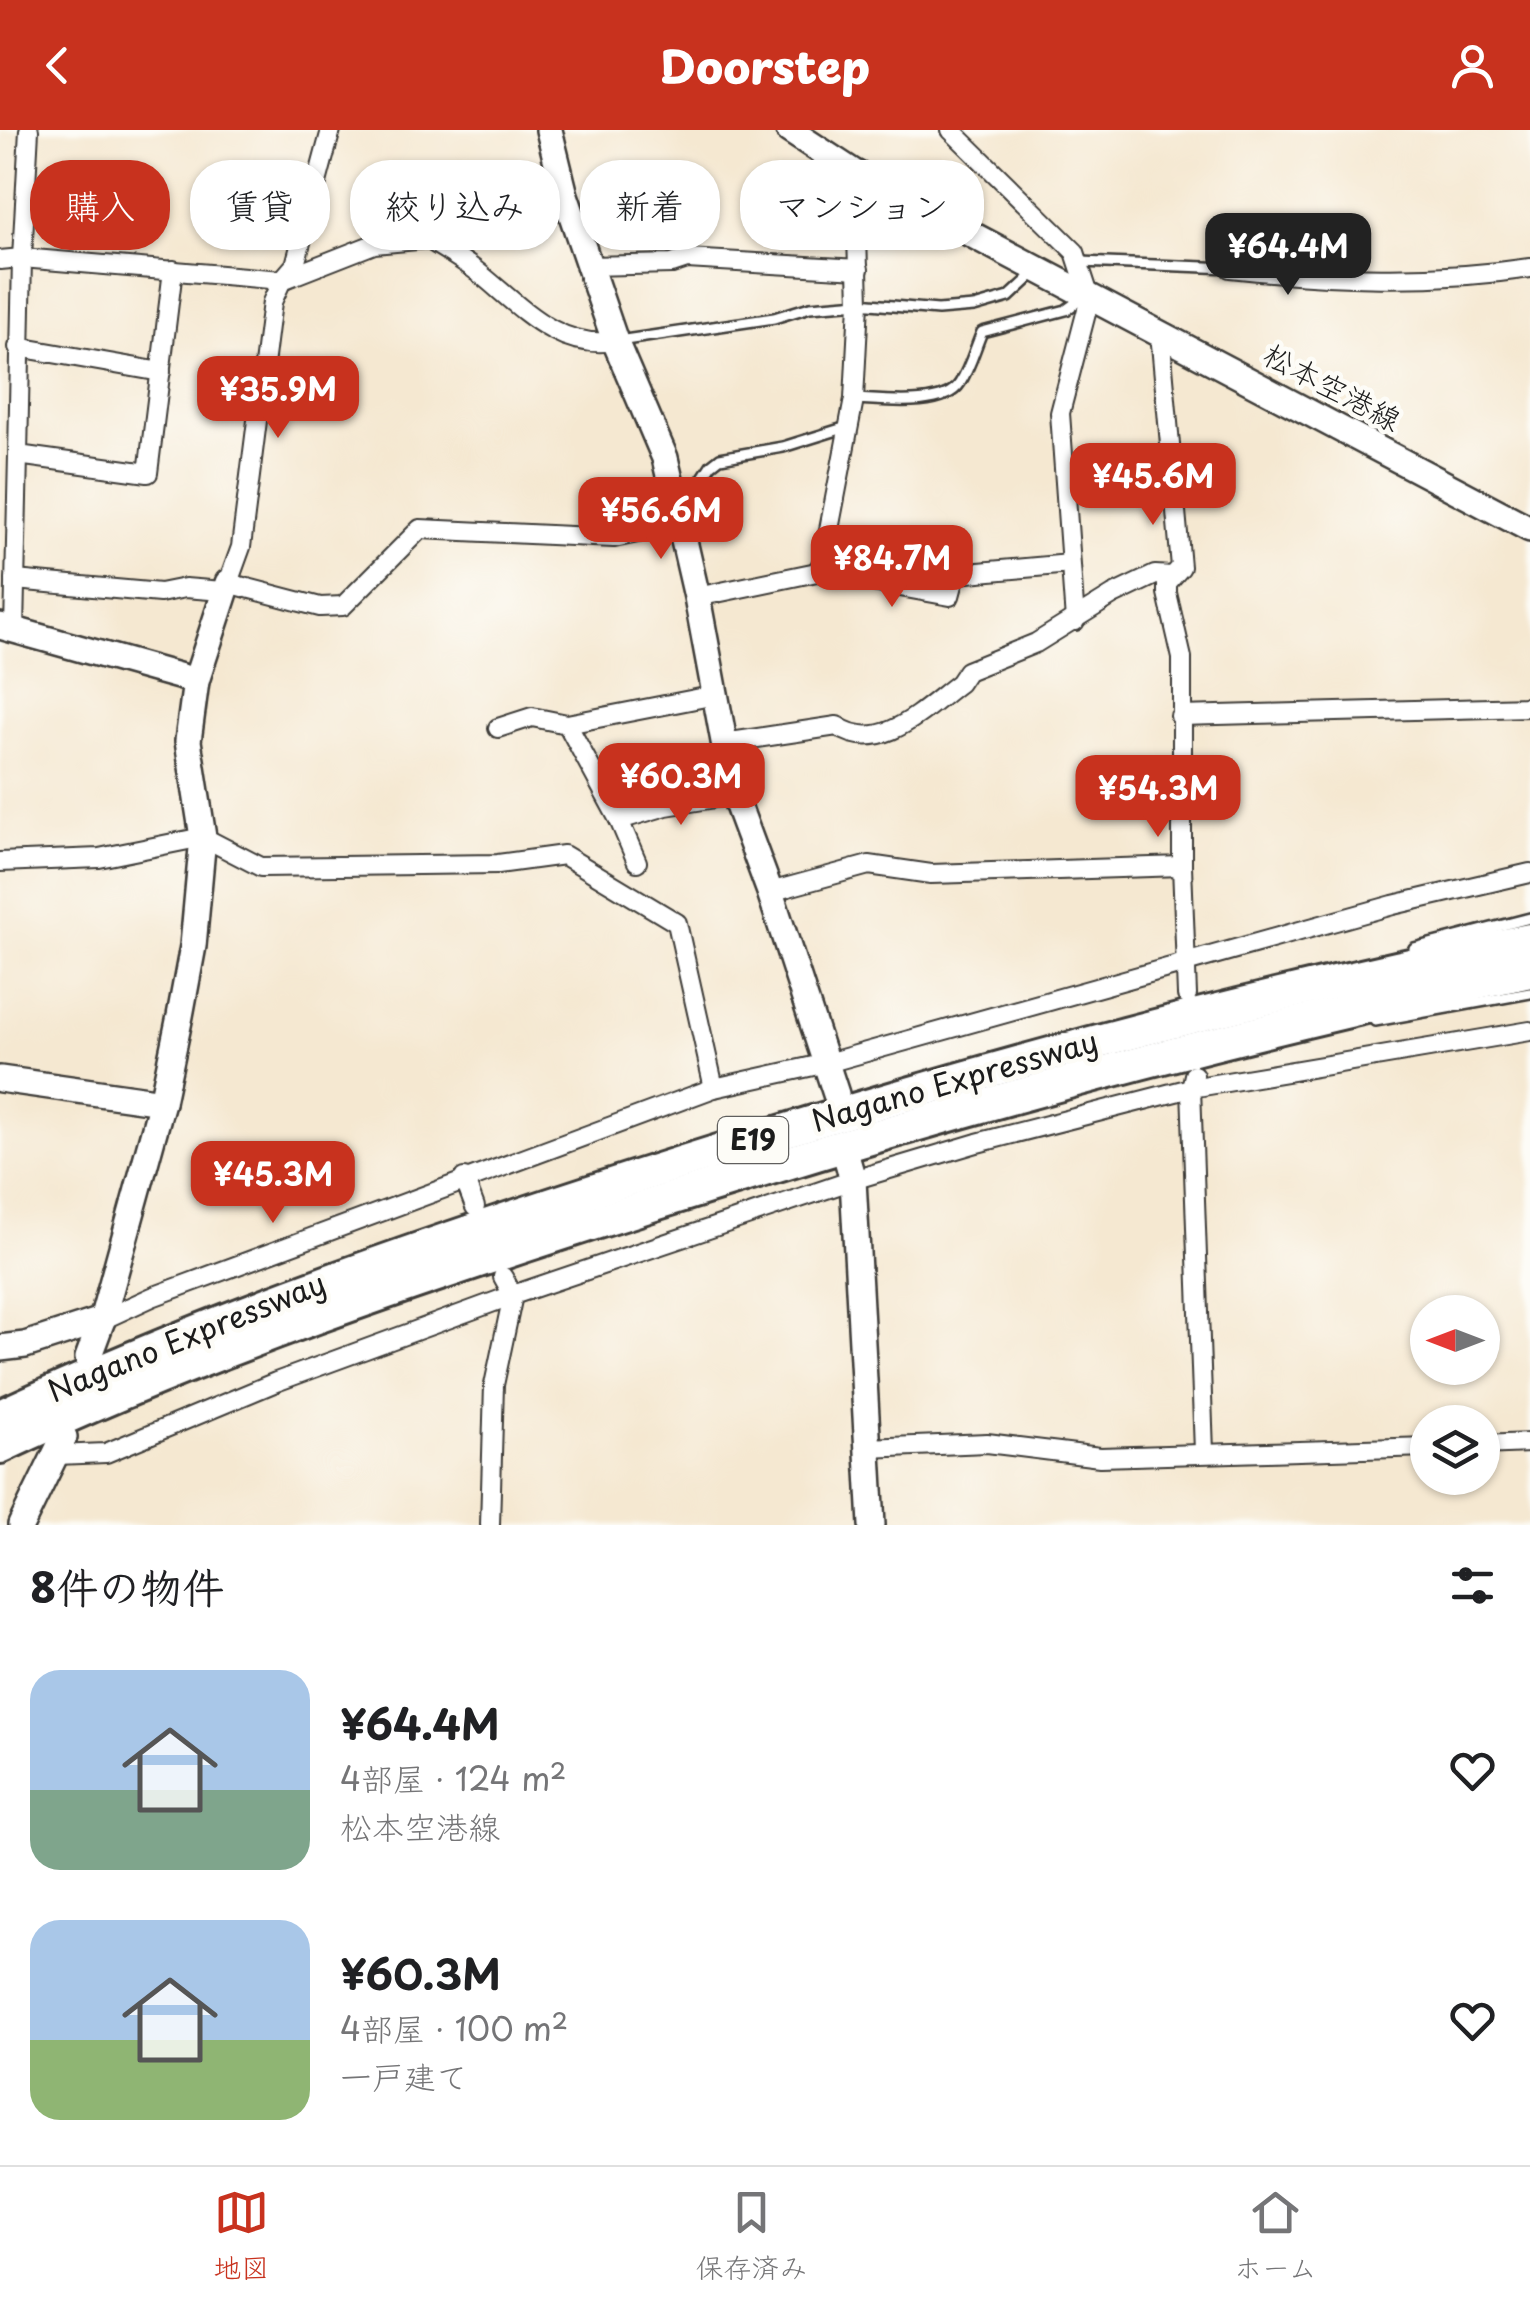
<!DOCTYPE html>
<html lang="ja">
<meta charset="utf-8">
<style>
:root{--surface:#fff;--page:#f2f2f2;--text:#202124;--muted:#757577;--line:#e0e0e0;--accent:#c8321e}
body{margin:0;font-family:"Playpen Sans","Klee One",sans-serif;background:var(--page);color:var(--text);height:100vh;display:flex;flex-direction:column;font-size:38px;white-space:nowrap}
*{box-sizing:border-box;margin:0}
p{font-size:32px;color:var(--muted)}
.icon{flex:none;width:55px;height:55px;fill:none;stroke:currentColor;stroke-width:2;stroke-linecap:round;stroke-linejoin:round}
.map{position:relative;height:1395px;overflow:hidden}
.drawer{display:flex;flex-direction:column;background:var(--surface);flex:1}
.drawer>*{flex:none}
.guide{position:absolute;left:30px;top:30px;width:1000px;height:90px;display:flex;gap:20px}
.needle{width:65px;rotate:270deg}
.tools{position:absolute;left:1410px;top:1165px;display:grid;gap:20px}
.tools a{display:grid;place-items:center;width:90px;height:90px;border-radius:50%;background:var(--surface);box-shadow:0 2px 8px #0004;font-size:50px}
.price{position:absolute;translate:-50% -85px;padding:0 22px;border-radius:20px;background:var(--accent);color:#fff;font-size:32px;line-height:65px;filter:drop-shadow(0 2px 5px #0008)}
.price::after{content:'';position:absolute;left:50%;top:60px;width:30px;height:22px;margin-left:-15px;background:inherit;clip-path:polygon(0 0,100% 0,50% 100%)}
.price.on{background:#222;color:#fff}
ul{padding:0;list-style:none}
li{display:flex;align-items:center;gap:30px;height:250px;padding:0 30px}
li span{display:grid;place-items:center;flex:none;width:280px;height:200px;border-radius:30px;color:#555}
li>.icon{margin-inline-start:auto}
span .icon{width:120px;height:120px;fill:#fffc;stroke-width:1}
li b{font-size:42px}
h2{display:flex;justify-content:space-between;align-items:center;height:120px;padding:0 30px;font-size:42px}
.pill{padding:0 35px;border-radius:40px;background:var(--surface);box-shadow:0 2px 8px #0004;font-size:35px;line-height:90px}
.pill.on{background:var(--accent);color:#fff}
header{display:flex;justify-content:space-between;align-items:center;height:130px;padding:0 30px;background:var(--accent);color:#fff;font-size:45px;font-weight:800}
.dock{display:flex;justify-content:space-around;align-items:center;height:140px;border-top:2px solid var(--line);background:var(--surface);font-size:28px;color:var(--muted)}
.dock a{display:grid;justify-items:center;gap:5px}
.dock .on{color:var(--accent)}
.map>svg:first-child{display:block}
</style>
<header><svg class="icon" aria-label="back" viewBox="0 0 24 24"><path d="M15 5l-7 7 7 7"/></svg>Doorstep<svg class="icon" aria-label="person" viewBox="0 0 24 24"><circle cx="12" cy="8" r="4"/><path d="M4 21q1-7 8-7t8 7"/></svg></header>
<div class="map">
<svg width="1530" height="1395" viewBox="0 0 1530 1395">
<rect width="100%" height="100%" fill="#fdfcf7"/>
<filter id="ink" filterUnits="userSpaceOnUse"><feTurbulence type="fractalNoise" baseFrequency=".01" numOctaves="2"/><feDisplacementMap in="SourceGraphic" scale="20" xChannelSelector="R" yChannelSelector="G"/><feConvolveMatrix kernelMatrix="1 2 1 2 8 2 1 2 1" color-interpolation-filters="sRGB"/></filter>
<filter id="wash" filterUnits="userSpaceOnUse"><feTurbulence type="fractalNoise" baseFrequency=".0048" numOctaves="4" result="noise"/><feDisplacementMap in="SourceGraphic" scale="40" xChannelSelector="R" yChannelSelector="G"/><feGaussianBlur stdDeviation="2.25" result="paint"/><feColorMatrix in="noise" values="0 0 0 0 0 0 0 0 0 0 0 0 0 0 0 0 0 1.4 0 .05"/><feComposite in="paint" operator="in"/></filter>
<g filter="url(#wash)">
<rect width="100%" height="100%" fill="#f5e8d1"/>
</g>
<g filter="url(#ink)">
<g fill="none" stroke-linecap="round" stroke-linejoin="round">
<defs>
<g id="lane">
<path d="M 1081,132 L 1230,138"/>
<path d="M 618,211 L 774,188 L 810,177 L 859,173 L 938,180 L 974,177 L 1009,167 L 1037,141"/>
<path d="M 854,269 C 881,270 944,279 960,253 C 970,238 975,218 982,202 L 1066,180 L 1084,167"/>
<path d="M 683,378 L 711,335 L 720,328 L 783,317 L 847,297"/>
<path d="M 1414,818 L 1530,788"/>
<path d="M 1375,891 L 1530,863"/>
</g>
<g id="street">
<path d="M 29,0 L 22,128 L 18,325 L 148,343 L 173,140"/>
<path d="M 331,0 L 295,135 L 282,150 L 272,172 L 241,417 L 228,453 L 320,477 L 343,476 L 420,399 L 614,408 L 642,402 L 678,384"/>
<path d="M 951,0 L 1075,122 L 1090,168 L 1060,283 L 1075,491"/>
<path d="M 428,109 C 443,119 459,128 474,139 C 517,172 555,221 615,211"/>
<path d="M 0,130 L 22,128 L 282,150 L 374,114 L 428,109 L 488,75 L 561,50"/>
<path d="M 589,136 L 672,134 L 687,129 L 859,139"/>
<path d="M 1230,138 C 1330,149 1430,153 1530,138"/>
<path d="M 1160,203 L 1181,437 L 1167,453 L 1167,463 L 1182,528 L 1182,736 L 1187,865"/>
<path d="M 18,217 L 161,242"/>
<path d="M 817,442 L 823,431 L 854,269 L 859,173 L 857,105 L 851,90 L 853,42"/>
<path d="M 15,450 L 160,463 L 185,458 L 223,461"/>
<path d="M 697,467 L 817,442 L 950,466 L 956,444 L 1070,434"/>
<path d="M 14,499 L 18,325"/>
<path d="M 1180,586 L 1530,577"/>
<path d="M 567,594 L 716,565"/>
<path d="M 498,598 L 532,587 L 567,594 L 619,690 L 637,732"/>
<path d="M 724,613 L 837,596 C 881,626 925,578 959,553 L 967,541 L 1036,513 L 1113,465 L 1155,445 L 1172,446"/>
<path d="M 619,690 L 666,676 L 734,665"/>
<path d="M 0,732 L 99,728 L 203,707 L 261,737 L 498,734 L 564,725 L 677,793 L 714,958"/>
<path d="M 770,762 L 869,735 L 931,744 L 1182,736"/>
<path d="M 1194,945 L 1191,958 L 1204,1322"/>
<path d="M 464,1048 L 475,1077"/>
<path d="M 102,1190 L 152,1167 L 714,958 L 827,933 L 1393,775 L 1530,743"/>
<path d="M 1482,1315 L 1530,1313"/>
<path d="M 867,1318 L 987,1313 L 1100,1327 L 1428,1317"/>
<path d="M 56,1325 L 106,1323 L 276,1252 L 513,1165 L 853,1050 L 977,1013 L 1191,958 L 1530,901"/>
<path d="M 490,1395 L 494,1255 L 513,1165 L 503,1147"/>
</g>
<g id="secondary">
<path d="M 549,0 L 565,65 L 615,211 L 665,328 L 697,467 L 734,665 L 770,762 L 836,964"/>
<path d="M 789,0 L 853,42 L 1530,399"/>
<path d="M 0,496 L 196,551"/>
<path d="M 0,949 L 162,972"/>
<path d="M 847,1029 L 853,1050 L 872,1395"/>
<path d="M 0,1218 L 25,1215 L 102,1190"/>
<path d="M 88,1228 L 102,1190 L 162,972 L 180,886 L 193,816 L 203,707 L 188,611 L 196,551 L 228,453"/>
<path d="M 21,1395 L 64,1307"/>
</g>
<g id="highway">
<path d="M 0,1286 C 220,1184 449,1106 680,1033 C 959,945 1243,867 1530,810"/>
<path d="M 0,1317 C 207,1220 424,1147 642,1078 C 934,985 1230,903 1530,841"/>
</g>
</defs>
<use href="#lane" stroke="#3d3b37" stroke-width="14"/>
<use href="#street" stroke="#3d3b37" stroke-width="22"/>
<use href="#secondary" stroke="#3d3b37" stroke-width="30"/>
<use href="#highway" stroke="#3d3b37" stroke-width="38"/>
<use href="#lane" stroke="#fff" stroke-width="9"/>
<use href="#street" stroke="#fff" stroke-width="18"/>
<use href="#secondary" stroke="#fff" stroke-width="25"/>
<use href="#highway" stroke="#fff" stroke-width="32"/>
</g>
</g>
<g text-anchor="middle" stroke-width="9" stroke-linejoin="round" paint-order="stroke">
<rect fill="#fdfcf7" stroke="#605f5e" stroke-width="2.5" x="718" y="987" width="70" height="46" rx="8"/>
<g font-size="28" font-weight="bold" fill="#1c1c1c">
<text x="753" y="1020">E19</text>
</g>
<g font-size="30" fill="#1c1c1c" stroke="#fdfcf7">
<text transform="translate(1332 258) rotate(28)" y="10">松本空港線</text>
<text transform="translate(955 952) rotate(-16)" y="10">Nagano Expressway</text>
<text transform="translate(187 1208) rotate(-22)" y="10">Nagano Expressway</text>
</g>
</g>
</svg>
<div class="tools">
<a><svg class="needle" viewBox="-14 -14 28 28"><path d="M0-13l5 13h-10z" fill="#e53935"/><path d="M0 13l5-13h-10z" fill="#757577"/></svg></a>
<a><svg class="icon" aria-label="layers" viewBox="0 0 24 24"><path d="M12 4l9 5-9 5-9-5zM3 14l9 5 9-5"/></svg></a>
</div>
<b class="price on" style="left:1288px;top:168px">¥64.4M</b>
<b class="price" style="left:278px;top:311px">¥35.9M</b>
<b class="price" style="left:1153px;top:398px">¥45.6M</b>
<b class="price" style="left:661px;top:432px">¥56.6M</b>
<b class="price" style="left:892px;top:480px">¥84.7M</b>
<b class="price" style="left:681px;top:698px">¥60.3M</b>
<b class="price" style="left:1158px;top:710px">¥54.3M</b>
<b class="price" style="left:273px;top:1096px">¥45.3M</b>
<div class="guide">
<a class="pill on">購入</a>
<a class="pill">賃貸</a>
<a class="pill">絞り込み</a>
<a class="pill">新着</a>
<a class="pill">マンション</a>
</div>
</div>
<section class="drawer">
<h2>8件の物件<svg class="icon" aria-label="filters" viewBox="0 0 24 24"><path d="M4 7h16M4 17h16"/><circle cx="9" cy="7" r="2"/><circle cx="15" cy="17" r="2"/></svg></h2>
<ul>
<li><span style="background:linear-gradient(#a9c7e8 60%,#7fa58c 0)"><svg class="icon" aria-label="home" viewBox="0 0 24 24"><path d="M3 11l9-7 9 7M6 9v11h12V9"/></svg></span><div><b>¥64.4M</b><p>4部屋 · 124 m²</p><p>松本空港線</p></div><svg class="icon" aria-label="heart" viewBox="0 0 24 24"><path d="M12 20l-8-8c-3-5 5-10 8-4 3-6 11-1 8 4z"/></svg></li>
<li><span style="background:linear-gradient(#a9c7e8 60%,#8fb573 0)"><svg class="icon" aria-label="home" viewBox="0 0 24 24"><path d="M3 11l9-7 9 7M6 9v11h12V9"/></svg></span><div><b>¥60.3M</b><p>4部屋 · 100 m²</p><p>一戸建て</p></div><svg class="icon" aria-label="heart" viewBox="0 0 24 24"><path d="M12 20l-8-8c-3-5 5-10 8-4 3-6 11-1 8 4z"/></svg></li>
</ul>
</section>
<nav class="dock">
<a class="on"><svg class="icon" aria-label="map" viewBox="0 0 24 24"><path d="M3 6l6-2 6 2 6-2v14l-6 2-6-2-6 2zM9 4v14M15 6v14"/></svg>地図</a>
<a><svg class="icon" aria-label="saved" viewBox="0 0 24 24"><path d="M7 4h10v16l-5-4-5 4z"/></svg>保存済み</a>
<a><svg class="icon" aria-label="home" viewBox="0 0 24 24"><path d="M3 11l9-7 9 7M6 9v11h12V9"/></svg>ホーム</a>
</nav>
